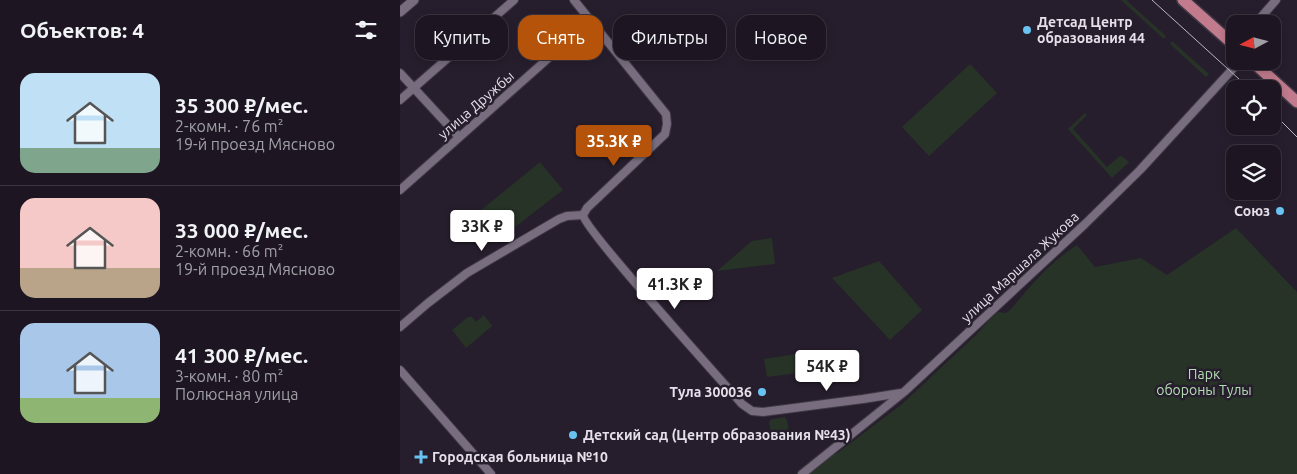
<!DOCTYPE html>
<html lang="ru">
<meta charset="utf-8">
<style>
:root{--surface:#1d1622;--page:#251f2a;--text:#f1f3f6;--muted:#a09fa5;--line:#3b3540;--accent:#b45309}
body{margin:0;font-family:Ubuntu,sans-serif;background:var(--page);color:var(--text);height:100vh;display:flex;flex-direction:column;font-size:19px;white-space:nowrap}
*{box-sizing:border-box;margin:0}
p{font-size:16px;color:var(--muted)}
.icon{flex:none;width:28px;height:28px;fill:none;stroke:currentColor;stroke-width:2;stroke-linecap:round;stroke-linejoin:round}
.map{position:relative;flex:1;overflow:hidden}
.drawer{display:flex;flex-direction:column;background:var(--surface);width:400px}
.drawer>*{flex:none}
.top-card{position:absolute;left:15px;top:15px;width:475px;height:45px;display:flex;gap:10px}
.needle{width:32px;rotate:263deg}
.buttons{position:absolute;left:826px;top:15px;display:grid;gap:10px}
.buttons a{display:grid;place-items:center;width:55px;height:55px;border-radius:10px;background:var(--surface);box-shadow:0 2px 8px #0003,0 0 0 1px var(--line);font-size:25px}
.price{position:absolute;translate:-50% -42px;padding:0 11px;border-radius:5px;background:#fff;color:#222;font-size:16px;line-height:32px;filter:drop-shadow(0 1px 2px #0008)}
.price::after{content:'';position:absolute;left:50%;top:30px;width:15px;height:11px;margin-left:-8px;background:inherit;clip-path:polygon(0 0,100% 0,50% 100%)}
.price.on{background:var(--accent);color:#fff}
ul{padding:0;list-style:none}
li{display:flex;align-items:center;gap:15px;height:125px;padding:0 20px}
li+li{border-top:1px solid var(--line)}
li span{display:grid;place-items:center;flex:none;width:140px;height:100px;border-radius:15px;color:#555}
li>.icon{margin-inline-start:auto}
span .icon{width:60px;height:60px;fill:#fffc;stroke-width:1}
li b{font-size:21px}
h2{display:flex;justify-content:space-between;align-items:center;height:60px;padding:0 20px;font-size:21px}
.pill{padding:0 18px;border-radius:15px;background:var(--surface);box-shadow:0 2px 8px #0003,0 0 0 1px var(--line);font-size:18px;line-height:45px}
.pill.on{background:var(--accent);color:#fff}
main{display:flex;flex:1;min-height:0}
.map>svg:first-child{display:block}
</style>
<main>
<section class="drawer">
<h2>Объектов: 4<svg class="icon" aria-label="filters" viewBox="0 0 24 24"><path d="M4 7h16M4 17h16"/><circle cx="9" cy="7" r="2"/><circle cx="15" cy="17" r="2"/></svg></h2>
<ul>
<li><span style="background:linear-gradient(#bfe0f5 75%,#7fa58c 0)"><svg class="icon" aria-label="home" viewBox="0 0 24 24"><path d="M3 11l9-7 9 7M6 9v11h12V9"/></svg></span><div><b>35 300 ₽/мес.</b><p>2-комн. · 76 m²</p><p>19-й проезд Мясново</p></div></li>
<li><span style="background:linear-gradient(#f6c9c9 70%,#b9a48a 0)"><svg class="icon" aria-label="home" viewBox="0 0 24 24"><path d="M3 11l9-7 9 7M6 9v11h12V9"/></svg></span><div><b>33 000 ₽/мес.</b><p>2-комн. · 66 m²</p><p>19-й проезд Мясново</p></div></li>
<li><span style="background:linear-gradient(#a9c7e8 75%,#8fb573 0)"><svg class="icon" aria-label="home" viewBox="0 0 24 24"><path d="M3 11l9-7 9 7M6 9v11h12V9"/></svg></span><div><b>41 300 ₽/мес.</b><p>3-комн. · 80 m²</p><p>Полюсная улица</p></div></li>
</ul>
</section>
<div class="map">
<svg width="897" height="474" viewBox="0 0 897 474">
<rect width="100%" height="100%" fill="#271e2d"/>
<g fill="#263326">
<path d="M 721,0 L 726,0 L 766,36 L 764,39 Z"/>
<path d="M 772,41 L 809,74 L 806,77 L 770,44 Z"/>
<path d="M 570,64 L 597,93 L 529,156 L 502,127 Z"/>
<path d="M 685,113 L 687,115 L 673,129 L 707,167 L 720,156 L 723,157 L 729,162 L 712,178 L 668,129 Z"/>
<path d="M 140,162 L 163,190 L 101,238 L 80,211 Z"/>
<path d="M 836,228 L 897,292 L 897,474 L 394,474 L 398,473 L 427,451 L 436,454 L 502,404 L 577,334 L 588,321 L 598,312 L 606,313 C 614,307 620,298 627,290 C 641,274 659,256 677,245 L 695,267 L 741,258 L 767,275 Z"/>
<path d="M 372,238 L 375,264 L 317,271 L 352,241 Z"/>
<path d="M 479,261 L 522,310 L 490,340 L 432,278 Z"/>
<path d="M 84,315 L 92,326 L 66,348 L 52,330 L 68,317 L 72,317 L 76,322 Z"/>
<path d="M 403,353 L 405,372 L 367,377 L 364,359 Z"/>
<path d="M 385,417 L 387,420 L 390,438 L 387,441 L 375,442 L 372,439 L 369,422 L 372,419 Z"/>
</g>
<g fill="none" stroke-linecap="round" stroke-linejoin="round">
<defs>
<g id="minor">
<path d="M 174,0 L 266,114 L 267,124 L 265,134 L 187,208 L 183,215"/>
<path d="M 855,24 L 876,0"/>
<path d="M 0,73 L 59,137"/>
<path d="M 0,100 L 114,0"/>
<path d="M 0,190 L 171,38 L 187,17"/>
<path d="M 183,215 C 184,229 322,381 342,404 L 352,411 L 363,412 L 463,399 L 501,393"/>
<path d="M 0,327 L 28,303 L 67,273 L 159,219 L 167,216 L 183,215"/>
<path d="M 0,370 L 91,474"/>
<path d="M 402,474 L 504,392 L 685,224 L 740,170 L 840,61"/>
</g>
<path id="tertiary" d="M 0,12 L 14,0"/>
<g id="primary">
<path d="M 783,0 L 835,46"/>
<path d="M 852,61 L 897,102"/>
</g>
</defs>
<use href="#minor" stroke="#3f3844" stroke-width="10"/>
<use href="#tertiary" stroke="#3f3844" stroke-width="11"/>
<use href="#primary" stroke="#3f3844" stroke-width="14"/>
<use href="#minor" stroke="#776d7f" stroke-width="8"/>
<use href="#tertiary" stroke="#776d7f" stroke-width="9"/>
<use href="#primary" stroke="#c17b8c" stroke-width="11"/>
<g stroke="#bdb6c2" stroke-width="1">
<path d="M 752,0 L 850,89"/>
<path d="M 872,112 L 897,137"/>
</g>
</g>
<g fill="#69c3f1" stroke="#271e2d" stroke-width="2">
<circle cx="627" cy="30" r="5"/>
<circle cx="880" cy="211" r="5"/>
<circle cx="362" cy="392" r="5"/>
<circle cx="173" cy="435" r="5"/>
<path d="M18.5 449.5h5v5h5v5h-5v5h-5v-5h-5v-5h5z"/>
</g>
<g text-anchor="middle" stroke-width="5" stroke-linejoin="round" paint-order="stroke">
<g font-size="14" font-weight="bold" fill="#e6e0eb" stroke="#271e2d" text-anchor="start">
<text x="637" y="27">Детсад Центр<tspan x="637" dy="16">образования 44</tspan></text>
<text x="870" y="216" text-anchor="end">Союз</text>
<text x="352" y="397" text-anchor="end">Тула 300036</text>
<text x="183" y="440">Детский сад (Центр образования №43)</text>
<text x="32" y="462">Городская больница №10</text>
</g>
<g font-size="14" fill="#e6e0eb" stroke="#271e2d">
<text transform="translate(76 105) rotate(-41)" y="5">улица Дружбы</text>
<text transform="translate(620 267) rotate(-43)" y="5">улица Маршала Жукова</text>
</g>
<g font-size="14" fill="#b2deb1" stroke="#271e2d">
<text x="804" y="379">Парк<tspan x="804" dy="16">обороны Тулы</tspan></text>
</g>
</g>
</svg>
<div class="buttons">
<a><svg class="needle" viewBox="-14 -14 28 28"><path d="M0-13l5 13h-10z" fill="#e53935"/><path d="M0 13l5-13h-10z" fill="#a09fa5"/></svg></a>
<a><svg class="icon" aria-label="locate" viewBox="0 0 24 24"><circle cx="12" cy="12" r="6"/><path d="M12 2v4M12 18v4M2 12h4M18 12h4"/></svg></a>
<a><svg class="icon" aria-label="layers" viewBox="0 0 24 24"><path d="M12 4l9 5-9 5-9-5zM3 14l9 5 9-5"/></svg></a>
</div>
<b class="price on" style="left:214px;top:167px">35.3K ₽</b>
<b class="price" style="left:82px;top:252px">33K ₽</b>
<b class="price" style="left:275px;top:310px">41.3K ₽</b>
<b class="price" style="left:427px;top:392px">54K ₽</b>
<div class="top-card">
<a class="pill">Купить</a>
<a class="pill on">Снять</a>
<a class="pill">Фильтры</a>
<a class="pill">Новое</a>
</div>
</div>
</main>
